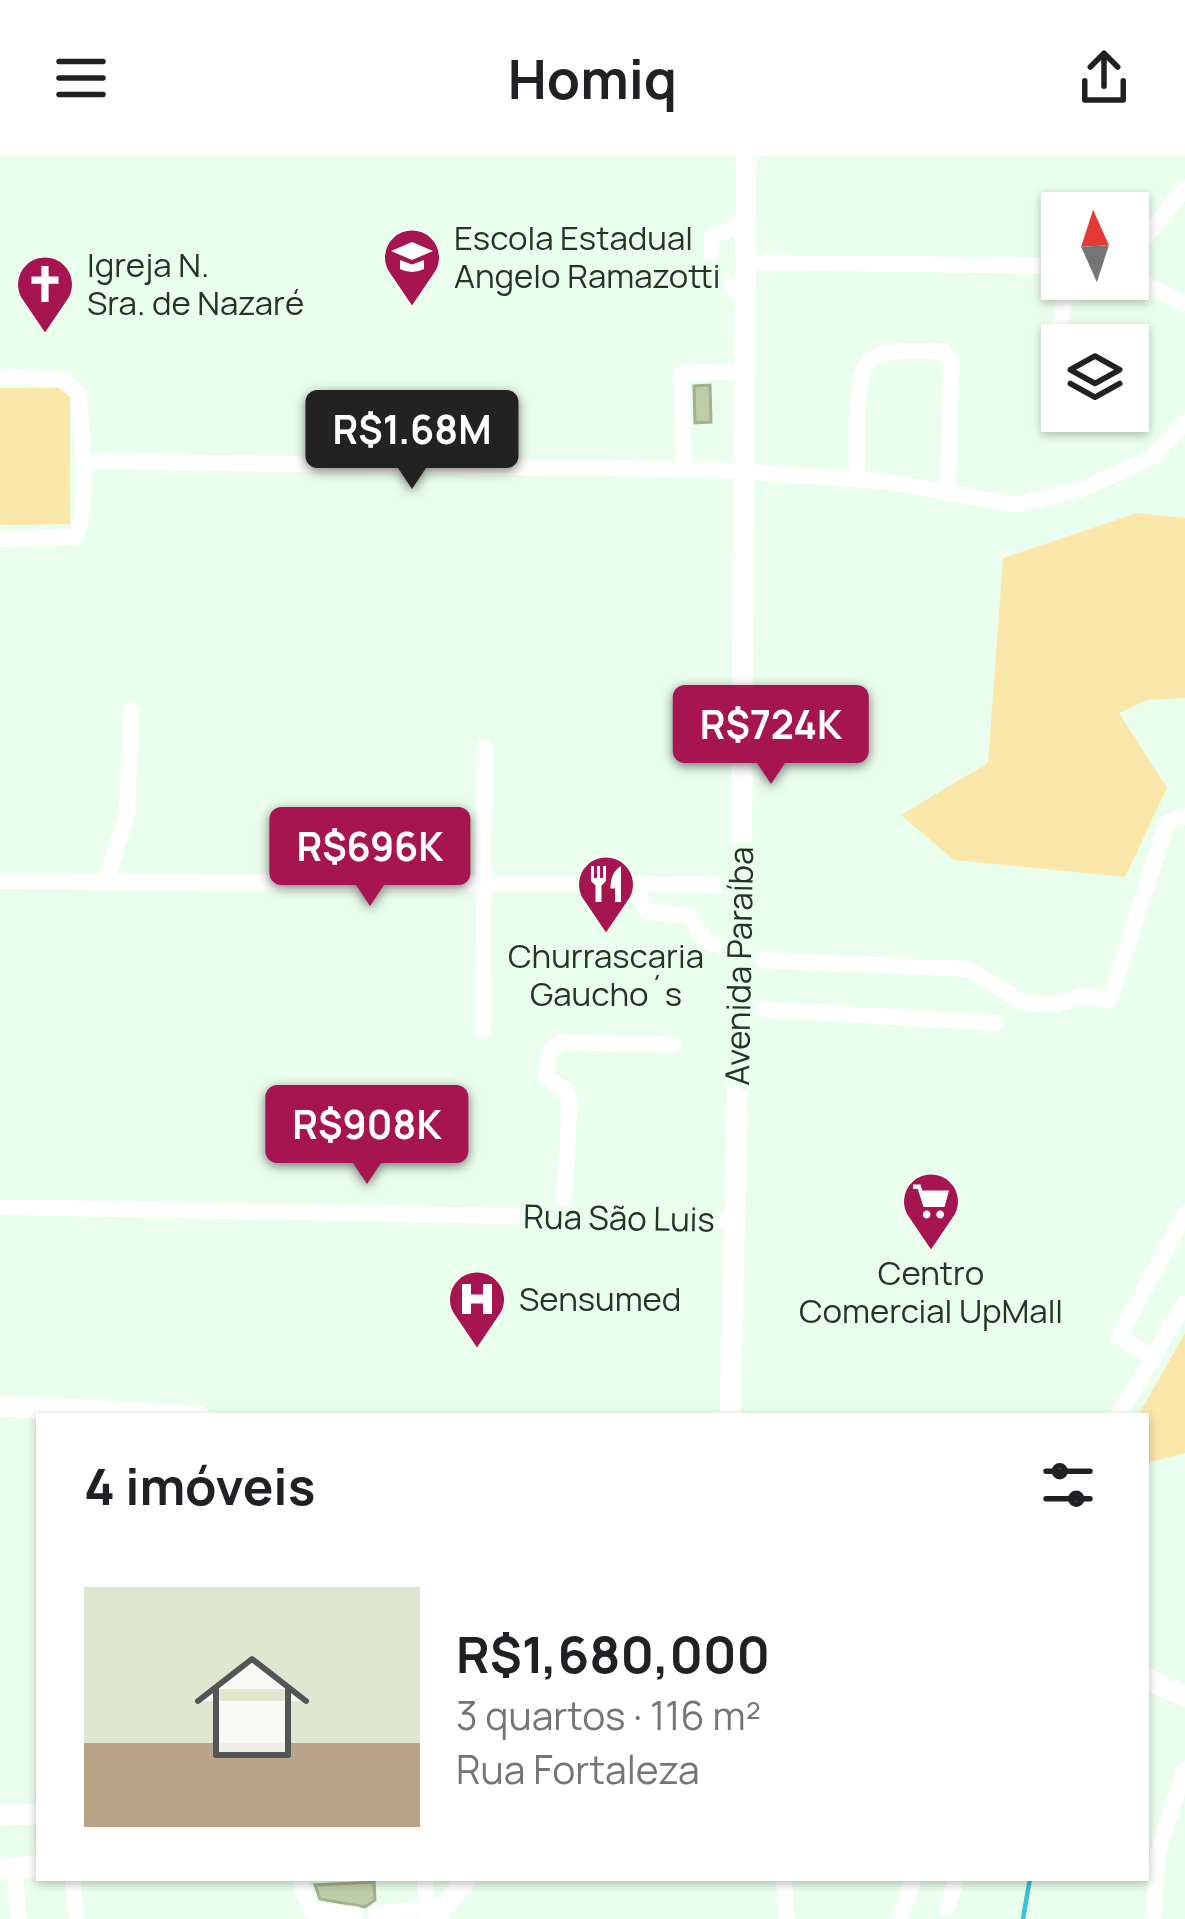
<!DOCTYPE html>
<html lang="pt">
<meta charset="utf-8">
<style>
:root{--surface:#fff;--page:#f6f6f6;--text:#202124;--muted:#757577;--line:#e0e0e0;--accent:#a71551}
body{margin:0;font-family:Manrope,sans-serif;background:var(--page);color:var(--text);height:100vh;display:flex;flex-direction:column;font-size:45px;white-space:nowrap}
*{box-sizing:border-box;margin:0}
p{font-size:39px;color:var(--muted)}
.icon{flex:none;width:66px;height:66px;fill:none;stroke:currentColor;stroke-width:2;stroke-linecap:round;stroke-linejoin:round}
.map{position:relative;flex:1;overflow:hidden}
.drawer{position:absolute;left:36px;top:1257px;width:1113px;height:468px;display:flex;flex-direction:column;background:var(--surface);border-radius:0px;box-shadow:0 3px 9px #0004}
.drawer>*{flex:none}
.needle{width:78px;rotate:357deg}
.fabs{position:absolute;left:1041px;top:36px;display:grid;gap:24px}
.fabs a{display:grid;place-items:center;width:108px;height:108px;border-radius:0px;background:var(--surface);box-shadow:0 3px 9px #0004;font-size:60px}
.price{position:absolute;translate:-50% -102px;padding:0 27px;border-radius:12px;background:var(--accent);color:#fff;font-size:39px;line-height:78px;filter:drop-shadow(0 3px 6px #0008)}
.price::after{content:'';position:absolute;left:50%;top:72px;width:36px;height:27px;margin-left:-18px;background:inherit;clip-path:polygon(0 0,100% 0,50% 100%)}
.price.on{background:#222;color:#fff}
ul{padding:0;list-style:none}
li{display:flex;align-items:center;gap:36px;height:300px;padding:0 48px}
li+li{border-top:3px solid var(--line)}
li span{display:grid;place-items:center;flex:none;width:336px;height:240px;border-radius:0px;color:#555}
li>.icon{margin-inline-start:auto}
span .icon{width:144px;height:144px;fill:#fffc;stroke-width:1}
li b{font-size:51px}
h2{display:flex;justify-content:space-between;align-items:center;height:144px;padding:0 48px;font-size:51px}
header{display:flex;justify-content:space-between;align-items:center;height:156px;padding:0 48px;background:var(--surface);font-size:54px;font-weight:700}
.map>svg:first-child{display:block}
</style>
<header><svg class="icon" aria-label="menu" viewBox="0 0 24 24"><path d="M4 6h16M4 12h16M4 18h16"/></svg>Homiq<svg class="icon" aria-label="share" viewBox="0 0 24 24"><path d="M12 15V3M7 8l5-5 5 5M5 13v7h14v-7"/></svg></header>
<div class="map">
<svg width="1185" height="1763" viewBox="0 0 1185 1763">
<rect width="100%" height="100%" fill="#eafeee"/>
<g fill="#fbe7aa">
<path d="M 0,232 L 70,232 L 70,368 L 0,369 Z"/>
<path d="M 1137,357 L 1185,362 L 1185,542 L 1147,544 L 1119,557 L 1167,632 L 1125,721 L 954,704 L 901,659 L 988,607 L 1003,402 Z"/>
<path d="M 1185,1177 L 1185,1297 L 1146,1307 L 1146,1260 L 1138,1260 Z"/>
</g>
<g fill="none" stroke-linecap="round" stroke-linejoin="round">
<path stroke="#36c2d8" stroke-width="4.5" d="M 1023,1763 L 1030,1722"/>
</g>
<g fill="#c0cba8" stroke="#a4af8d" stroke-width="3">
<path d="M 710,229 L 711,266 L 695,267 L 694,230 Z"/>
<path d="M 374,1726 L 375,1744 L 365,1751 L 320,1743 L 315,1729 Z"/>
</g>
<g fill="none" stroke-linecap="round" stroke-linejoin="round">
<g stroke="#fff" stroke-width="16">
<path d="M 1128,103 L 1185,32"/>
<path d="M 745,106 L 1062,110"/>
<path d="M 1128,121 L 1185,147"/>
<path d="M 745,139 L 711,120 L 711,82 L 745,66"/>
<path d="M 1051,208 L 1070,123"/>
<path d="M 0,221 L 61,223 L 79,238 C 80,268 91,361 74,381 L 0,383"/>
<path d="M 81,305 L 718,314 L 884,325 L 1017,349 L 1081,333 L 1152,302 L 1185,266"/>
<path d="M 684,314 L 681,217 L 744,216"/>
<path d="M 857,323 C 859,297 850,214 874,201 C 890,192 923,196 942,195 L 951,205 L 948,338"/>
<path d="M 0,725 L 741,729"/>
<path d="M 106,725 L 127,657 L 131,554"/>
<path d="M 630,728 L 648,755 L 689,760 L 707,786 L 740,796"/>
<path d="M 740,803 L 968,813 L 1024,847 L 1056,848 L 1082,840 L 1110,844 L 1167,666 L 1185,660"/>
<path d="M 739,852 L 995,867"/>
<path d="M 483,874 L 485,591"/>
<path d="M 0,1051 L 733,1064"/>
<path d="M 563,1061 L 570,944 L 566,934 L 546,921 L 549,896 L 560,886 L 673,889"/>
<path d="M 1155,1202 L 1119,1181 L 1185,1057"/>
<path d="M 1118,1260 L 1185,1147"/>
<path d="M 15,1712 L 18,1763"/>
<path d="M 73,1722 L 76,1763"/>
<path d="M 299,1722 L 311,1755 L 355,1758"/>
<path d="M 425,1722 L 428,1762"/>
<path d="M 784,1722 L 786,1763"/>
<path d="M 947,1752 L 957,1722"/>
<path d="M 376,1757 L 427,1753"/>
<path d="M 899,1763 L 914,1722"/>
<path d="M 1153,1763 L 1158,1696 L 1185,1613"/>
</g>
<g stroke="#fff" stroke-width="21">
<path d="M 0,1250 L 199,1260"/>
<path d="M 730,1260 L 741,772 L 746,0"/>
<path d="M 1146,1523 L 1185,1540"/>
<path d="M 0,1659 L 39,1658"/>
<path d="M 0,1713 L 39,1710"/>
<path d="M 434,1763 L 467,1722"/>
</g>
</g>
<defs>
<symbol id="school-pin" viewBox="-11 -11 22 30"><path d="M0 17L-7.5 6A9.5 9.5 0 1 1 7.5 6Z" fill="#a71551" stroke="#eafeee"/><path d="M0-5L7-2L0 1L-7-2ZM-4 1L0 2.5L4 1V4Q0 6-4 4Z" fill="#fff"/></symbol>
<symbol id="church-pin" viewBox="-11 -11 22 30"><path d="M0 17L-7.5 6A9.5 9.5 0 1 1 7.5 6Z" fill="#a71551" stroke="#eafeee"/><path d="M-1.2-6h2.4v3.5h3.3v2.4h-3.3V6h-2.4V-.1h-3.3v-2.4h3.3Z" fill="#fff"/></symbol>
<symbol id="restaurant-pin" viewBox="-11 -11 22 30"><path d="M0 17L-7.5 6A9.5 9.5 0 1 1 7.5 6Z" fill="#a71551" stroke="#eafeee"/><path d="M-5-6h1v4h1v-4h1v4h1v-4h1v5L-1.5 .5V6h-2V.5L-5-1ZM5-6V6H3V1.5H1.5Q1.5-4 5-6Z" fill="#fff"/></symbol>
<symbol id="supermarket-pin" viewBox="-11 -11 22 30"><path d="M0 17L-7.5 6A9.5 9.5 0 1 1 7.5 6Z" fill="#a71551" stroke="#eafeee"/><path d="M-6-5.5h2.5l.6 2H6L4.5 2H-2.5L-4.4-4H-6ZM-1.5 3.2a1.3 1.3 0 1 0 .1 0ZM3 3.2a1.3 1.3 0 1 0 .1 0Z" fill="#fff"/></symbol>
<symbol id="hospital-pin" viewBox="-11 -11 22 30"><path d="M0 17L-7.5 6A9.5 9.5 0 1 1 7.5 6Z" fill="#a71551" stroke="#eafeee"/><path d="M-5-5h3v3.5h4V-5h3V5h-3V1.5h-4V5h-3Z" fill="#fff"/></symbol>
</defs>
<g fill-rule="evenodd">
<use href="#school-pin" x="379" y="68" width="66" height="90"/>
<use href="#church-pin" x="12" y="95" width="66" height="90"/>
<use href="#restaurant-pin" x="573" y="695" width="66" height="90"/>
<use href="#supermarket-pin" x="898" y="1012" width="66" height="90"/>
<use href="#hospital-pin" x="444" y="1110" width="66" height="90"/>
</g>
<g text-anchor="middle" stroke-width="12" stroke-linejoin="round" paint-order="stroke">
<g font-size="33" fill="#263329" stroke="#eafeee" text-anchor="start">
<text x="454" y="94">Escola Estadual<tspan x="454" dy="38">Angelo Ramazotti</tspan></text>
<text x="87" y="121">Igreja N.<tspan x="87" dy="38">Sra. de Nazaré</tspan></text>
<text x="606" y="812" text-anchor="middle">Churrascaria<tspan x="606" dy="38">Gaucho´s</tspan></text>
<text x="931" y="1129" text-anchor="middle">Centro<tspan x="931" dy="38">Comercial UpMall</tspan></text>
<text x="519" y="1155">Sensumed</text>
</g>
<g font-size="33" fill="#263329" stroke="#eafeee">
<text transform="translate(739 810) rotate(-89)" y="12">Avenida Paraíba</text>
<text transform="translate(619 1062) rotate(1)" y="12">Rua São Luis</text>
</g>
</g>
</svg>
<div class="fabs">
<a><svg class="needle" viewBox="-14 -14 28 28"><path d="M0-13l5 13h-10z" fill="#e53935"/><path d="M0 13l5-13h-10z" fill="#757577"/></svg></a>
<a><svg class="icon" aria-label="layers" viewBox="0 0 24 24"><path d="M12 4l9 5-9 5-9-5zM3 14l9 5 9-5"/></svg></a>
</div>
<b class="price on" style="left:412px;top:336px">R$1.68M</b>
<b class="price" style="left:771px;top:631px">R$724K</b>
<b class="price" style="left:370px;top:753px">R$696K</b>
<b class="price" style="left:367px;top:1031px">R$908K</b>
<section class="drawer">
<h2>4 imóveis<svg class="icon" aria-label="filters" viewBox="0 0 24 24"><path d="M4 7h16M4 17h16"/><circle cx="9" cy="7" r="2"/><circle cx="15" cy="17" r="2"/></svg></h2>
<ul>
<li><span style="background:linear-gradient(#dfe7d0 65%,#b9a48a 0)"><svg class="icon" aria-label="home" viewBox="0 0 24 24"><path d="M3 11l9-7 9 7M6 9v11h12V9"/></svg></span><div><b>R$1,680,000</b><p>3 quartos · 116 m²</p><p>Rua Fortaleza</p></div></li>
</ul>
</section>
</div>
